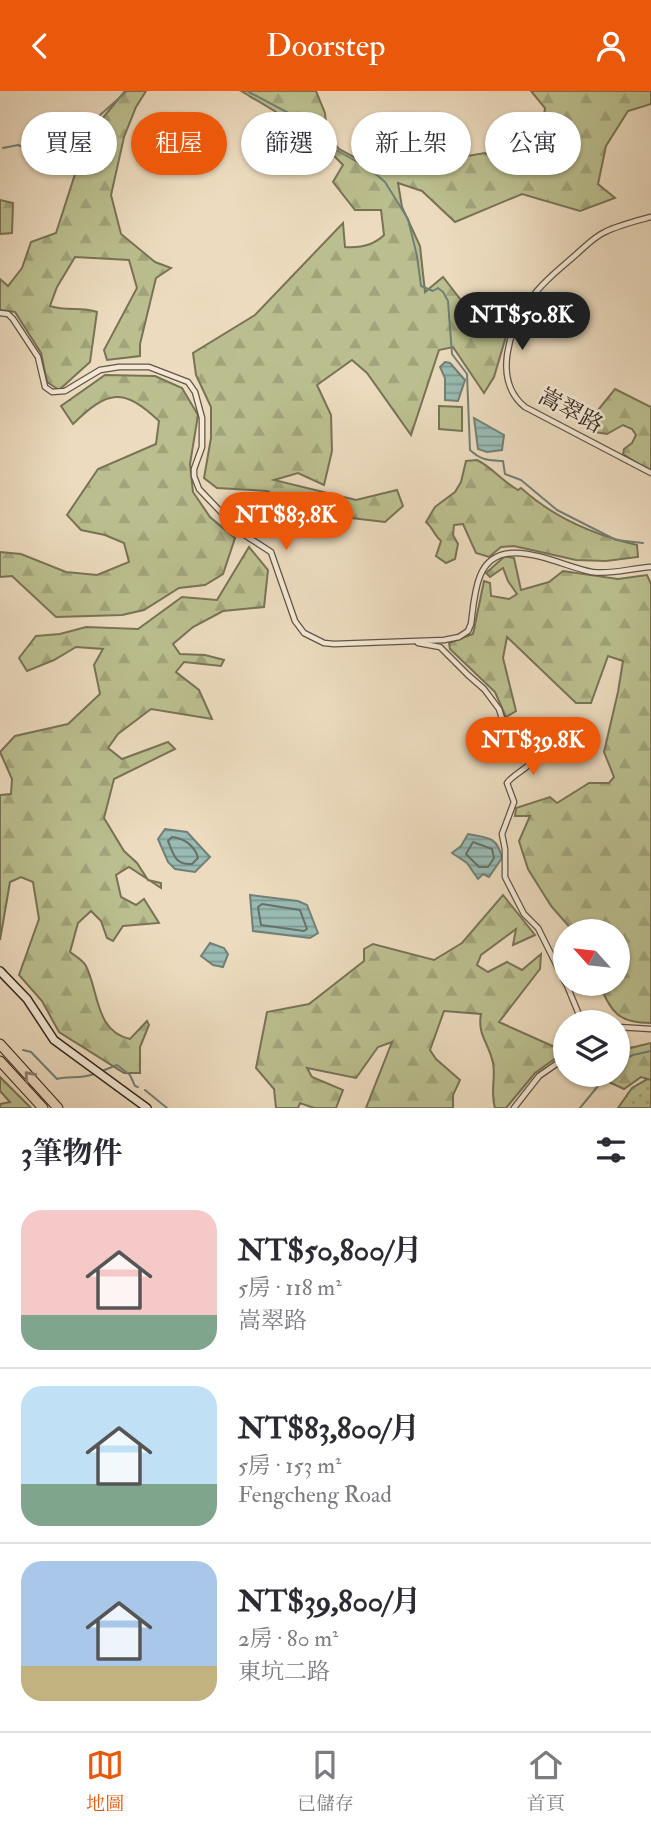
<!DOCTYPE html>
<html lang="zh-TW">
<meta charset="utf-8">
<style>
:root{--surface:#fff;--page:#f7f7f7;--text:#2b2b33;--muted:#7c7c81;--line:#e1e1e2;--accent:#ea580c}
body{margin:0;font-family:"IM FELL Double Pica","Noto Serif TC",serif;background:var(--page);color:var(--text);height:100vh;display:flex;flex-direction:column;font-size:26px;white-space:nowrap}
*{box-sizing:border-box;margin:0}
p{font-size:23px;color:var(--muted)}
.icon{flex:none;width:38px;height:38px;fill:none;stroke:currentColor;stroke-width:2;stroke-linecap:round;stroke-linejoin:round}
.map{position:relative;height:1017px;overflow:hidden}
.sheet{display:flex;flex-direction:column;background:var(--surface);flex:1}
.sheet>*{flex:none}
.banner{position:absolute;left:21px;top:21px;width:609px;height:63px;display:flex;gap:14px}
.needle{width:46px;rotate:297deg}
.buttons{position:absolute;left:553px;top:828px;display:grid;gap:14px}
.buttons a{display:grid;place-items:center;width:77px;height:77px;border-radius:50%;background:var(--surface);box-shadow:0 2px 5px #0004;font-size:35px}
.price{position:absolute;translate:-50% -60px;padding:0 16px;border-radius:24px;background:var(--accent);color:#fff;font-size:23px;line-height:46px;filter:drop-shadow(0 2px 4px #0008)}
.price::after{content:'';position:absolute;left:50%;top:42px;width:21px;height:16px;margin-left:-10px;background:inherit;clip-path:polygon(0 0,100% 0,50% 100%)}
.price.on{background:#222;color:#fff}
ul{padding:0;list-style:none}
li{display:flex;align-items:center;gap:21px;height:175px;padding:0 21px}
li+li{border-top:2px solid var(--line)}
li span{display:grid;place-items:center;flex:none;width:196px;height:140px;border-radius:21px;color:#555}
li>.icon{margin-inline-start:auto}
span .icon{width:84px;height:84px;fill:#fffc;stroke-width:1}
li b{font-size:30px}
h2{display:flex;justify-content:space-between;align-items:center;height:84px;padding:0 21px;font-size:30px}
.tag{padding:0 24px;border-radius:32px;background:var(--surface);box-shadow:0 2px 5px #0004;font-size:24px;line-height:63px}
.tag.on{background:var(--accent);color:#fff}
header{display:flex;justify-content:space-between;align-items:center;height:91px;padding:0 21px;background:var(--accent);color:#fff;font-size:32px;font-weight:600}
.menu{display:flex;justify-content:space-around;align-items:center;height:98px;border-top:2px solid var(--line);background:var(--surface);font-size:19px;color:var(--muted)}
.menu a{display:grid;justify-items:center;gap:4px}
.menu .on{color:var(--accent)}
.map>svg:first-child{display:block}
</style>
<header><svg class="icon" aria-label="back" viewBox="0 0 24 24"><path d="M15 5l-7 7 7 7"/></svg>Doorstep<svg class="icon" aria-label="person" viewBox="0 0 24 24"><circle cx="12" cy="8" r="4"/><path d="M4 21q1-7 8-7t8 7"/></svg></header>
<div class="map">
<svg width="651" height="1017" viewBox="0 0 651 1017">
<defs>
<pattern id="grass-dots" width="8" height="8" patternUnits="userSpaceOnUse" patternTransform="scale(1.75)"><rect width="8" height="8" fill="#bbbf8f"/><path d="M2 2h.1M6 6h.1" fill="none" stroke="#a1a47b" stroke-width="1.8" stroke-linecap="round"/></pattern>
<pattern id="forest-firs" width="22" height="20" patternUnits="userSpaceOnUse" patternTransform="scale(1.75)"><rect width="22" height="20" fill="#bbbf8f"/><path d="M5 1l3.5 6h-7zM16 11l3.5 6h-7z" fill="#a1a47b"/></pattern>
<pattern id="water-rules" width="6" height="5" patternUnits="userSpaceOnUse" patternTransform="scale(1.75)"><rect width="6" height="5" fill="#99bbb3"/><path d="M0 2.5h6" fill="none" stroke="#7e9891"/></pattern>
</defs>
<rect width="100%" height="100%" fill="#ecdbbe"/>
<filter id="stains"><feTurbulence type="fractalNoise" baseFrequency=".00286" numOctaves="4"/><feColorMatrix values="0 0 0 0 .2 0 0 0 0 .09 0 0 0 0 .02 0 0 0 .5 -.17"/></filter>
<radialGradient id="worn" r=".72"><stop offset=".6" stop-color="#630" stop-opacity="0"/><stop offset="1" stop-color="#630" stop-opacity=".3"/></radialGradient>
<path fill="url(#grass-dots)" stroke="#787356" stroke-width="2" d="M 651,986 L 651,1017 L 618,1017 L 632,997 Z"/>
<g fill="url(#forest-firs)" stroke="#787356" stroke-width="2">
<path d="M 125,0 L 146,0 L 136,16 L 124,46 L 111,104 L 121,143 L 155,171 L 171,177 L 156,187 L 140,253 L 140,265 L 107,269 L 104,259 L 137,197 L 129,169 L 75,166 L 57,196 L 50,215 C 67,221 81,215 97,221 L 90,271 L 59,299 L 47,291 L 41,262 L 15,221 L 0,219 L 0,188 L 8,195 L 22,177 L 31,151 L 56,142 L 87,46 Z"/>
<path d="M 241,0 L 316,0 L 325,22 L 327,44 L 339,58 L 379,80 L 403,58 L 427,58 L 461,66 L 485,62 L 513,76 L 540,60 L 545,17 L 531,0 L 651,0 L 651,13 L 628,20 L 606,55 L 598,93 L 615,107 L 580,120 L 522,103 L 455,131 L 422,100 L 398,92 L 402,116 L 420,155 L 425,201 L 443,186 L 464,213 L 506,208 L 514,218 L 494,286 L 484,302 L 453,256 L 439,259 L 411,344 L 367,282 L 352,269 L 317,294 L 331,324 L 332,360 L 324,394 L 298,382 L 274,389 L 356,409 L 397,399 L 403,415 L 385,431 L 317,423 L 267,400 L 217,397 L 204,387 L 211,347 L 211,316 L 196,284 L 193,262 L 255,224 L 343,132 L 345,156 C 359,157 374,154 384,144 L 381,119 L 355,119 L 333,91 L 343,74 C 314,42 278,22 241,0 Z"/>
<path d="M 0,109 L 13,112 L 12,142 L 0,143 Z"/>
<path d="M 105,284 L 155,285 L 182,297 L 198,324 L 190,373 L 193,401 L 210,426 L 235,447 L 223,483 L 205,494 L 179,497 L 144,519 L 122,524 L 56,526 L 12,485 L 0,486 L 0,461 L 21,463 L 66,481 L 97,484 L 129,471 L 124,452 L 105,444 L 81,439 L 67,424 L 98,378 L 156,353 L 159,330 C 123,296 108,299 73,333 L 61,315 Z"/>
<path d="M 615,298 L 651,316 L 651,381 L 623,363 L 624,358 L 632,352 L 636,344 L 632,338 L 623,334 L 607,343 L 595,341 L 589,330 Z"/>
<path d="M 477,369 C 493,377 502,390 518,399 L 521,397 C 554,427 594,444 637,454 L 638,466 L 606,470 L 576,469 L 514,455 L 501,456 L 489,466 L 476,462 L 463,433 L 454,434 L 453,444 L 458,453 L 455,468 L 446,472 L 436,465 L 441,450 C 434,444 433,437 426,431 L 435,416 L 455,401 L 461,391 L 466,370 Z"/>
<path d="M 249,456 L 268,479 L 264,516 L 223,520 L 193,536 L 173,553 L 180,563 L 205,564 L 224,569 L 221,575 L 184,571 L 176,581 L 199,599 L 212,628 L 151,618 L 118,643 L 108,657 L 122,668 L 168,651 L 175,658 L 114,688 L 104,727 L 124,760 L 137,772 L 148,789 L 161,792 L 161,797 L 129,776 L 116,784 L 121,806 L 136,814 L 144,808 L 159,832 L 123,835 L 113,850 L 107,847 L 101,830 L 91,820 L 78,832 L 70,861 C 75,865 83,869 86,875 C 99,901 95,940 130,948 L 147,930 L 149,934 L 140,956 L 140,982 L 124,982 L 59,941 L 42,910 L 19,884 L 39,828 L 33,791 L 21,786 L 10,791 L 0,849 L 0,704 L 11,703 L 12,688 L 0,661 L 15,645 L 68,633 L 100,603 L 94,574 L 103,558 L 76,556 L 54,569 L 27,580 L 19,567 L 36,545 L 60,543 L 86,536 L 138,538 L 182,506 L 217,509 Z"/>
<path d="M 505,465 L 514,467 L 521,499 L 549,491 L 563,480 L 618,488 L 647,484 L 651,493 L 651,932 C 617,932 612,921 599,893 L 618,892 L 618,840 L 573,840 L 551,815 L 528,778 L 519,750 L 530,725 L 515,725 L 516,717 L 550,706 L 557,712 L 589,692 L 609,692 L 614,686 L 604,661 L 618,601 L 623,570 L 608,565 L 591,612 L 576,612 L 507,546 L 503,567 L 516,620 L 506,626 L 495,601 L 450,558 L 449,552 L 473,543 L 484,490 L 490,492 L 491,505 L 509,508 L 517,503 L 508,490 L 503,477 L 490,486 L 486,482 Z"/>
<path d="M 503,804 L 535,844 L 513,854 L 516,838 L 481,864 L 477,874 L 488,881 L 507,871 L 522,879 L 541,863 L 540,878 L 499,931 L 557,957 L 565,952 L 560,964 L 535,982 L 506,1017 L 495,1017 C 490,1000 496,987 493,972 C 489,952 477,944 481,923 L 444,920 L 430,959 L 436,968 L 460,989 L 453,1004 L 453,1017 L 366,1017 L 392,951 L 378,956 L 356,987 L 307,977 L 312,986 L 343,999 L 336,1017 L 314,1017 L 300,1012 L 298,1017 L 276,1017 L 274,998 L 256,977 L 267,921 L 309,913 L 364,870 L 364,858 L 373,853 L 434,869 L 462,852 Z"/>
<path d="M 651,952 L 651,989 L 641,986 L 624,998 L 609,991 L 608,984 L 618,984 L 618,967 L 626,958 Z"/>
<path d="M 0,986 L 31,1017 L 0,1017 L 0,1013 L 10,1011 L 0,1000 Z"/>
</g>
<path fill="#bbbf8f" stroke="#787356" stroke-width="2" d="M 439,315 L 462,316 L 462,340 L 439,338 Z"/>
<g fill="url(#water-rules)" stroke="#718077" stroke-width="2">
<path d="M 445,271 L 450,272 L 465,289 L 458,310 L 445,309 L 445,287 L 440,276 Z"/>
<path d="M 474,327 L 504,344 L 502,359 L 487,361 L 478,358 Z"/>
<path d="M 165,738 L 187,741 L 210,766 L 195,781 L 175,778 L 168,771 L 158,748 Z"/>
<path d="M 468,743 C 488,747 497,745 502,767 L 489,786 L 483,783 L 478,788 L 467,772 L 452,762 L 461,755 Z"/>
<path d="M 250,804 L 298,810 L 307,814 L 318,842 L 310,847 L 253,840 Z"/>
<path d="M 210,852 L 224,857 L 228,863 L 223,876 L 213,874 L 201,865 Z"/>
</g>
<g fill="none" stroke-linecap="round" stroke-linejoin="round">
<g stroke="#667168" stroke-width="2">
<path d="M 172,746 C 184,747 195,755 198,767 L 192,773 C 175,774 174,764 168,750 Z"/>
<path d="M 473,751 L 492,758 L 494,767 L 488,776 L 479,776 L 466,763 Z"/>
<path d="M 262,813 L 300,819 L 307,838 L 304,840 L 261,834 L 258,816 Z"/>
</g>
<g stroke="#718077" stroke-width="2">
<path d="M 247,0 L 311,34 L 327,54 L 370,78 L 385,91 L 408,128 L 417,165 L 421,195 L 433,200 L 438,197 L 443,201 L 448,210 L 452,263 L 467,283 L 470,359 C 482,370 488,369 503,370 L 505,383 L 521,389 L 557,419 L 616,449 L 643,452"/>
<path d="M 3,57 L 18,54 L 42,63 L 50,63 L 60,58 L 78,54 L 90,33 L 127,0"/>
<path d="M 23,959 L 31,961 L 57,988 C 70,985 81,988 94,983"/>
<path d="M 618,971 L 633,964 L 651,960"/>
<path d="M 102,980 L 117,974 L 130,984 L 135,995 L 138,996"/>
<path d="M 145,999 L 167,1017"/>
<path d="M 580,1017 L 607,984"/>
</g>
<defs>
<g id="street">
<path d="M 651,126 C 636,130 619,134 605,141 C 593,146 582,159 572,167 C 557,180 541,193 530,209 C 509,238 492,289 525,316 L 651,382"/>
<path d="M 0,222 L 8,223 L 13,228 L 38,266 L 45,296 L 52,301 L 65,300 L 100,279 L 119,276 L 149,276 L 188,291 L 195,301 L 202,327 L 202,356 L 194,378 L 194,385 L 199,398 L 240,441 L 271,461 L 295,530 L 304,542 L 324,552 L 334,553 L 444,549 L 459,546 L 468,540 L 471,533 C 473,518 474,500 480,485 C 498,439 559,475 592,481 C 612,484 631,477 651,476"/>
<path d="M 418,552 L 440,556 L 468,584 L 484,598 L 499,618 L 506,640 L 517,657 L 536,663 C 532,677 515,681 507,692 L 514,711 L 502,743 L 505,758 L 505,786 L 524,823 L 538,837 L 565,891"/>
<path d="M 566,892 L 582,931"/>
<path d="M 618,936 L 651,938"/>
<path d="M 514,1017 L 539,985 L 565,967"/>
</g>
<path id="secondary" d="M 0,880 L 27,908 L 54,949 L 147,1017"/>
<g id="highway">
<path d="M 0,953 L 58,1017"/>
<path d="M 0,970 L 43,1017"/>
</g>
</defs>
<use href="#street" stroke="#625446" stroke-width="7"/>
<use href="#secondary" stroke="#34271e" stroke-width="10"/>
<use href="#highway" stroke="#34271e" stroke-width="11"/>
<use href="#street" stroke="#f3e8d5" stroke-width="4.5"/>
<use href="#secondary" stroke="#f3e8d5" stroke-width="7"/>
<use href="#highway" stroke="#ecdbbe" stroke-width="9"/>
</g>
<defs><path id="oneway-chevron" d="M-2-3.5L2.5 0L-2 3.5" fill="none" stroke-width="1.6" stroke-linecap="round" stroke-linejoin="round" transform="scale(1.75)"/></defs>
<use stroke="#90816e" href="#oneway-chevron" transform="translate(29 985) rotate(-132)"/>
<g text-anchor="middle" stroke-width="5" stroke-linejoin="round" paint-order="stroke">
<g font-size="23" fill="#34271e" stroke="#f3e8d5">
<text transform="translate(571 319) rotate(28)" y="8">嵩翠路</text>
</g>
</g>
<rect width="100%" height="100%" filter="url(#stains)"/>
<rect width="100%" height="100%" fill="url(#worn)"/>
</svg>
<div class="buttons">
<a><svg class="needle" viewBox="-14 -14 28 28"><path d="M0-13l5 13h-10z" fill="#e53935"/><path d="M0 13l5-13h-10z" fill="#7c7c81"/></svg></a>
<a><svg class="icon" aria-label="layers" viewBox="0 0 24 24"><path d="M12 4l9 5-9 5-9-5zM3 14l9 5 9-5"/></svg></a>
</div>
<b class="price on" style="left:522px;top:261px">NT$50.8K</b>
<b class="price" style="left:286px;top:461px">NT$83.8K</b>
<b class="price" style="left:533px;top:686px">NT$39.8K</b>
<div class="banner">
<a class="tag">買屋</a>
<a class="tag on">租屋</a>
<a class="tag">篩選</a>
<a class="tag">新上架</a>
<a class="tag">公寓</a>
</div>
</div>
<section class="sheet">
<h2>3筆物件<svg class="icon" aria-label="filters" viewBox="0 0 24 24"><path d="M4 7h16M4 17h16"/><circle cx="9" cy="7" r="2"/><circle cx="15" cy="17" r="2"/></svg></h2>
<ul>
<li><span style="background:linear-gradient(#f6c9c9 75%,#7fa58c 0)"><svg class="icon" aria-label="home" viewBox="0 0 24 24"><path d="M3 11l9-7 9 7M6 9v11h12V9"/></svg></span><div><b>NT$50,800/月</b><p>5房 · 118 m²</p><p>嵩翠路</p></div></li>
<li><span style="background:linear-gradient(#bfe0f5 70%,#7fa58c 0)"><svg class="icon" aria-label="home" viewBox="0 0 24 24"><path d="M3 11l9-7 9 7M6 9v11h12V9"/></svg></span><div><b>NT$83,800/月</b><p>5房 · 153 m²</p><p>Fengcheng Road</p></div></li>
<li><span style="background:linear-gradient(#a9c7e8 75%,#c2b280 0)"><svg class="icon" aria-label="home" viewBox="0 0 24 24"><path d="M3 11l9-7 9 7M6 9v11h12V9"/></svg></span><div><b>NT$39,800/月</b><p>2房 · 80 m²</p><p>東坑二路</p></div></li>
</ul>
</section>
<nav class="menu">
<a class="on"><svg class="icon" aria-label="map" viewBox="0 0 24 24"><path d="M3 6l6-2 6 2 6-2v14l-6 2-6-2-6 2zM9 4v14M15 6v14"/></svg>地圖</a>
<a><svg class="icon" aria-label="saved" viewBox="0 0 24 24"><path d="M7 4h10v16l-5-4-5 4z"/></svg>已儲存</a>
<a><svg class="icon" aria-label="home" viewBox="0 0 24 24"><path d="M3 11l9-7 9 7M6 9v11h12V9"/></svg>首頁</a>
</nav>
